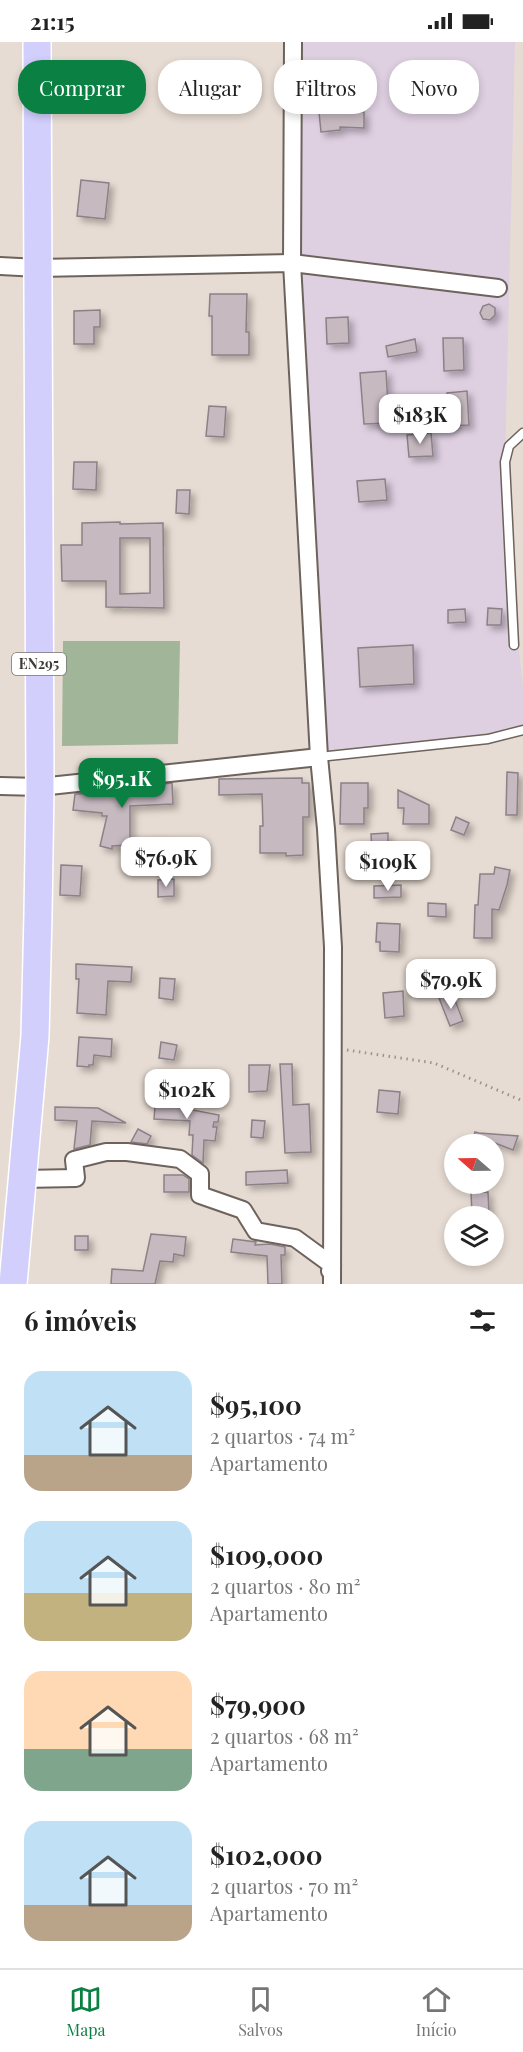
<!DOCTYPE html>
<html lang="pt">
<meta charset="utf-8">
<style>
:root{--surface:#fff;--page:#f6f6f6;--text:#222;--muted:#767676;--line:#e0e0e0;--accent:#0b8043}
body{margin:0;font-family:"Playfair Display",serif;background:var(--page);color:var(--text);height:100vh;display:flex;flex-direction:column;font-size:22px;white-space:nowrap}
*{box-sizing:border-box;margin:0}
p{font-size:20px;color:var(--muted)}
.icon{flex:none;width:33px;height:33px;fill:none;stroke:currentColor;stroke-width:2;stroke-linecap:round;stroke-linejoin:round}
.map{position:relative;height:1242px;overflow:hidden}
.sheet{display:flex;flex-direction:column;background:var(--surface);flex:1}
.sheet>*{flex:none}
.banner{position:absolute;left:18px;top:18px;width:488px;height:54px;display:flex;gap:12px}
.needle{width:39px;rotate:290deg}
.fabs{position:absolute;left:444px;top:1092px;display:grid;gap:12px}
.fabs a{display:grid;place-items:center;width:60px;height:60px;border-radius:50%;background:var(--surface);box-shadow:0 3px 9px #0003;font-size:30px}
.price{position:absolute;translate:-50% -51px;padding:0 14px;border-radius:12px;background:#fff;color:#222;font-size:20px;line-height:39px;filter:drop-shadow(0 2px 3px #0008)}
.price::after{content:'';position:absolute;left:50%;top:36px;width:18px;height:14px;margin-left:-9px;background:inherit;clip-path:polygon(0 0,100% 0,50% 100%)}
.price.on{background:var(--accent);color:#fff}
ul{padding:0;list-style:none}
li{display:flex;align-items:center;gap:18px;height:150px;padding:0 24px}
li span{display:grid;place-items:center;flex:none;width:168px;height:120px;border-radius:18px;color:#555}
li>.icon{margin-inline-start:auto}
span .icon{width:72px;height:72px;fill:#fffc;stroke-width:1}
li b{font-size:26px}
h2{display:flex;justify-content:space-between;align-items:center;height:72px;padding:0 24px;font-size:26px}
.pill{padding:0 21px;border-radius:24px;background:var(--surface);box-shadow:0 3px 9px #0003;font-size:21px;line-height:54px}
.pill.on{background:var(--accent);color:#fff}
.status{display:flex;justify-content:space-between;align-items:center;height:42px;padding:0 30px;background:var(--surface);direction:ltr}
.status svg{height:16px;fill:currentColor}
.menu{display:flex;justify-content:space-around;align-items:center;height:84px;border-top:2px solid var(--line);background:var(--surface);font-size:16px;color:var(--muted)}
.menu a{display:grid;justify-items:center;gap:3px}
.menu .on{color:var(--accent)}
.map>svg:first-child{display:block}
</style>
<div class="status"><b>21:15</b><svg viewBox="0 0 49 12"><path d="M0 12V9h3v3zM5 12V6h3v6zM10 12V3h3v9zM15 12V0h3v12zM26 1h20v11H26zM47 4h2v5h-2z"/></svg></div>
<div class="map">
<svg width="523" height="1242" viewBox="0 0 523 1242">
<defs>
<filter id="shadow"><feDropShadow dx="4.5" dy="4.5" stdDeviation="3" flood-color="#0004"/></filter>
</defs>
<rect width="100%" height="100%" fill="#e7dcd3"/>
<path fill="#decfe1" d="M 293,0 L 515,0 L 505,420 L 512,541 L 523,646 L 523,688 L 488,697 L 319,715 L 312,559 Z"/>
<path fill="#a1b599" d="M 63,599 L 180,599 L 178,702 L 62,704 Z"/>
<g fill="#c6b9c0" stroke="#8d8188" stroke-width="1.5" fill-rule="evenodd" filter="url(#shadow)">
<path d="M 254,27 L 255,52 L 233,53 L 232,28 Z"/>
<path d="M 355,67 L 356,70 L 364,70 L 364,86 L 340,85 L 340,88 L 321,90 L 319,70 Z"/>
<path d="M 81,138 L 109,141 L 105,177 L 77,174 Z"/>
<path d="M 210,252 L 247,252 L 246,290 L 249,290 L 249,313 L 212,313 L 212,274 L 209,274 Z"/>
<path d="M 489,262 L 495,266 L 495,273 L 490,278 L 483,277 L 480,271 L 483,264 Z"/>
<path d="M 100,268 L 100,285 L 94,285 L 94,302 L 74,302 L 74,269 Z"/>
<path d="M 348,275 L 349,301 L 327,302 L 326,276 Z"/>
<path d="M 443,296 L 463,296 L 464,328 L 444,329 Z"/>
<path d="M 415,297 L 417,310 L 388,315 L 386,304 Z"/>
<path d="M 386,329 L 389,381 L 364,382 L 360,331 Z"/>
<path d="M 467,349 L 469,383 L 449,384 L 447,351 Z"/>
<path d="M 209,364 L 226,365 L 224,395 L 206,394 Z"/>
<path d="M 431,391 L 433,414 L 409,415 L 407,393 Z"/>
<path d="M 74,420 L 97,420 L 96,448 L 73,447 Z"/>
<path d="M 385,437 L 387,458 L 359,460 L 357,439 Z"/>
<path d="M 177,448 L 190,448 L 189,472 L 176,471 Z"/>
<path d="M 120,480 L 120,482 L 163,481 L 164,566 L 106,565 L 106,539 L 62,539 L 61,503 L 82,503 L 82,481 ZM 120,496 L 150,496 L 150,551 L 120,552 Z"/>
<path d="M 488,566 L 502,567 L 501,583 L 487,583 Z"/>
<path d="M 465,567 L 466,580 L 448,581 L 448,568 Z"/>
<path d="M 413,603 L 414,642 L 360,645 L 358,606 Z"/>
<path d="M 507,730 L 518,731 L 517,773 L 506,773 Z"/>
<path d="M 302,736 L 302,741 L 309,741 L 309,775 L 303,775 L 303,813 L 286,814 L 286,811 L 260,811 L 260,784 L 263,784 L 262,752 L 219,753 L 219,737 Z"/>
<path d="M 172,741 L 173,762 L 130,764 L 130,803 L 112,804 L 112,807 L 100,804 L 107,774 L 102,774 L 102,771 L 73,768 L 75,752 L 101,751 L 101,749 Z"/>
<path d="M 341,741 L 368,741 L 368,766 L 364,766 L 364,782 L 340,782 Z"/>
<path d="M 398,748 L 429,763 L 429,782 L 403,782 L 404,766 L 398,766 Z"/>
<path d="M 456,775 L 469,781 L 464,793 L 451,788 Z"/>
<path d="M 388,791 L 388,808 L 372,809 L 371,792 Z"/>
<path d="M 145,796 L 166,796 L 168,810 L 145,808 Z"/>
<path d="M 61,823 L 82,824 L 80,854 L 60,853 Z"/>
<path d="M 495,825 L 510,828 L 507,843 L 499,868 L 492,867 L 492,896 L 474,896 L 475,863 L 478,863 L 480,832 L 494,832 Z"/>
<path d="M 174,837 L 174,854 L 158,855 L 158,838 Z"/>
<path d="M 401,843 L 401,855 L 374,856 L 374,844 Z"/>
<path d="M 428,861 L 446,862 L 446,875 L 428,874 Z"/>
<path d="M 377,881 L 400,882 L 399,910 L 380,909 L 380,900 L 376,900 Z"/>
<path d="M 76,922 L 132,925 L 131,940 L 108,939 L 106,973 L 77,971 L 79,937 L 76,937 Z"/>
<path d="M 160,936 L 175,937 L 173,958 L 159,956 Z"/>
<path d="M 403,949 L 404,974 L 385,976 L 383,951 Z"/>
<path d="M 453,953 L 463,979 L 450,984 L 439,956 Z"/>
<path d="M 79,995 L 112,997 L 111,1015 L 94,1013 L 93,1023 L 89,1023 L 89,1025 L 77,1024 Z"/>
<path d="M 161,1000 L 177,1003 L 174,1018 L 159,1016 Z"/>
<path d="M 280,1022 L 292,1022 L 293,1063 L 309,1062 L 311,1110 L 285,1111 Z"/>
<path d="M 249,1023 L 270,1023 L 267,1049 L 249,1050 Z"/>
<path d="M 379,1048 L 400,1050 L 398,1072 L 377,1070 Z"/>
<path d="M 156,1051 L 187,1053 L 187,1067 L 219,1073 L 218,1080 L 214,1080 L 213,1085 L 217,1085 L 215,1099 L 204,1098 L 203,1121 L 192,1113 L 193,1093 L 189,1093 L 190,1079 L 154,1077 Z"/>
<path d="M 55,1065 L 98,1066 L 126,1081 L 92,1079 L 90,1103 L 74,1107 L 77,1079 L 55,1078 Z"/>
<path d="M 252,1078 L 265,1079 L 263,1096 L 251,1095 Z"/>
<path d="M 138,1087 L 151,1094 L 147,1102 L 131,1100 Z"/>
<path d="M 475,1090 L 479,1091 L 518,1094 L 513,1108 L 495,1101 L 478,1102 L 479,1095 L 474,1094 Z"/>
<path d="M 287,1128 L 288,1141 L 246,1143 L 246,1130 Z"/>
<path d="M 164,1133 L 183,1133 L 189,1137 L 189,1150 L 164,1150 Z"/>
<path d="M 488,1150 L 489,1171 L 472,1172 L 471,1151 Z"/>
<path d="M 151,1192 L 186,1195 L 184,1214 L 174,1212 L 173,1220 L 160,1219 L 155,1242 L 111,1242 L 112,1227 L 143,1229 Z"/>
<rect x="75" y="1194" width="13" height="14"/>
<path d="M 233,1197 L 256,1200 L 255,1203 L 270,1202 L 285,1205 L 285,1213 L 281,1213 L 282,1242 L 268,1242 L 267,1214 L 231,1210 Z"/>
</g>
<g fill="none" stroke-linecap="round" stroke-linejoin="round">
<defs>
<g id="lane">
<path d="M 514,603 L 505,420 L 509,404 L 523,391"/>
<path d="M 319,715 L 488,697 L 523,688"/>
</g>
<g id="street">
<path d="M 293,0 L 292,221 L 319,715 L 326,787 L 333,905 L 332,1242"/>
<path d="M 0,224 L 38,226 L 292,221 L 498,246"/>
<path d="M 0,744 L 40,745 L 319,715"/>
<path d="M 22,1137 L 76,1136 L 74,1118 L 106,1110 L 127,1110 L 180,1117 L 200,1132 L 200,1153 L 243,1168 L 256,1189 L 295,1196 L 332,1223 L 330,1229"/>
</g>
<path id="primary" d="M 13,1242 L 35,994 L 38,873 L 40,745 L 37,0"/>
</defs>
<use href="#lane" stroke="#6d635c" stroke-width="11"/>
<use href="#street" stroke="#6d635c" stroke-width="20"/>
<use href="#primary" stroke="#fff" stroke-width="30"/>
<path stroke="#9b938d" stroke-width="3" stroke-dasharray="1.5 4.5" stroke-linecap="butt" d="M 347,1008 L 434,1021 L 523,1059"/>
<use href="#lane" stroke="#fff" stroke-width="8"/>
<use href="#street" stroke="#fff" stroke-width="16"/>
<use href="#primary" stroke="#d2cffd" stroke-width="27"/>
</g>
<g text-anchor="middle" stroke-width="4.5" stroke-linejoin="round" paint-order="stroke">
<rect fill="#fff" stroke="#797674" stroke-width="1.5" x="12" y="611" width="54" height="22" rx="4.5"/>
<g font-size="14" font-weight="bold" fill="#403b38">
<text x="39" y="627">EN295</text>
</g>
</g>
</svg>
<div class="fabs">
<a><svg class="needle" viewBox="-14 -14 28 28"><path d="M0-13l5 13h-10z" fill="#e53935"/><path d="M0 13l5-13h-10z" fill="#767676"/></svg></a>
<a><svg class="icon" aria-label="layers" viewBox="0 0 24 24"><path d="M12 4l9 5-9 5-9-5zM3 14l9 5 9-5"/></svg></a>
</div>
<b class="price" style="left:420px;top:403px">$183K</b>
<b class="price on" style="left:122px;top:767px">$95.1K</b>
<b class="price" style="left:166px;top:846px">$76.9K</b>
<b class="price" style="left:388px;top:850px">$109K</b>
<b class="price" style="left:451px;top:968px">$79.9K</b>
<b class="price" style="left:187px;top:1078px">$102K</b>
<div class="banner">
<a class="pill on">Comprar</a>
<a class="pill">Alugar</a>
<a class="pill">Filtros</a>
<a class="pill">Novo</a>
</div>
</div>
<section class="sheet">
<h2>6 imóveis<svg class="icon" aria-label="filters" viewBox="0 0 24 24"><path d="M4 7h16M4 17h16"/><circle cx="9" cy="7" r="2"/><circle cx="15" cy="17" r="2"/></svg></h2>
<ul>
<li><span style="background:linear-gradient(#bfe0f5 70%,#b9a48a 0)"><svg class="icon" aria-label="home" viewBox="0 0 24 24"><path d="M3 11l9-7 9 7M6 9v11h12V9"/></svg></span><div><b>$95,100</b><p>2 quartos · 74 m²</p><p>Apartamento</p></div></li>
<li><span style="background:linear-gradient(#bfe0f5 60%,#c2b280 0)"><svg class="icon" aria-label="home" viewBox="0 0 24 24"><path d="M3 11l9-7 9 7M6 9v11h12V9"/></svg></span><div><b>$109,000</b><p>2 quartos · 80 m²</p><p>Apartamento</p></div></li>
<li><span style="background:linear-gradient(#ffd9b3 65%,#7fa58c 0)"><svg class="icon" aria-label="home" viewBox="0 0 24 24"><path d="M3 11l9-7 9 7M6 9v11h12V9"/></svg></span><div><b>$79,900</b><p>2 quartos · 68 m²</p><p>Apartamento</p></div></li>
<li><span style="background:linear-gradient(#bfe0f5 70%,#b9a48a 0)"><svg class="icon" aria-label="home" viewBox="0 0 24 24"><path d="M3 11l9-7 9 7M6 9v11h12V9"/></svg></span><div><b>$102,000</b><p>2 quartos · 70 m²</p><p>Apartamento</p></div></li>
</ul>
</section>
<nav class="menu">
<a class="on"><svg class="icon" aria-label="map" viewBox="0 0 24 24"><path d="M3 6l6-2 6 2 6-2v14l-6 2-6-2-6 2zM9 4v14M15 6v14"/></svg>Mapa</a>
<a><svg class="icon" aria-label="saved" viewBox="0 0 24 24"><path d="M7 4h10v16l-5-4-5 4z"/></svg>Salvos</a>
<a><svg class="icon" aria-label="home" viewBox="0 0 24 24"><path d="M3 11l9-7 9 7M6 9v11h12V9"/></svg>Início</a>
</nav>
